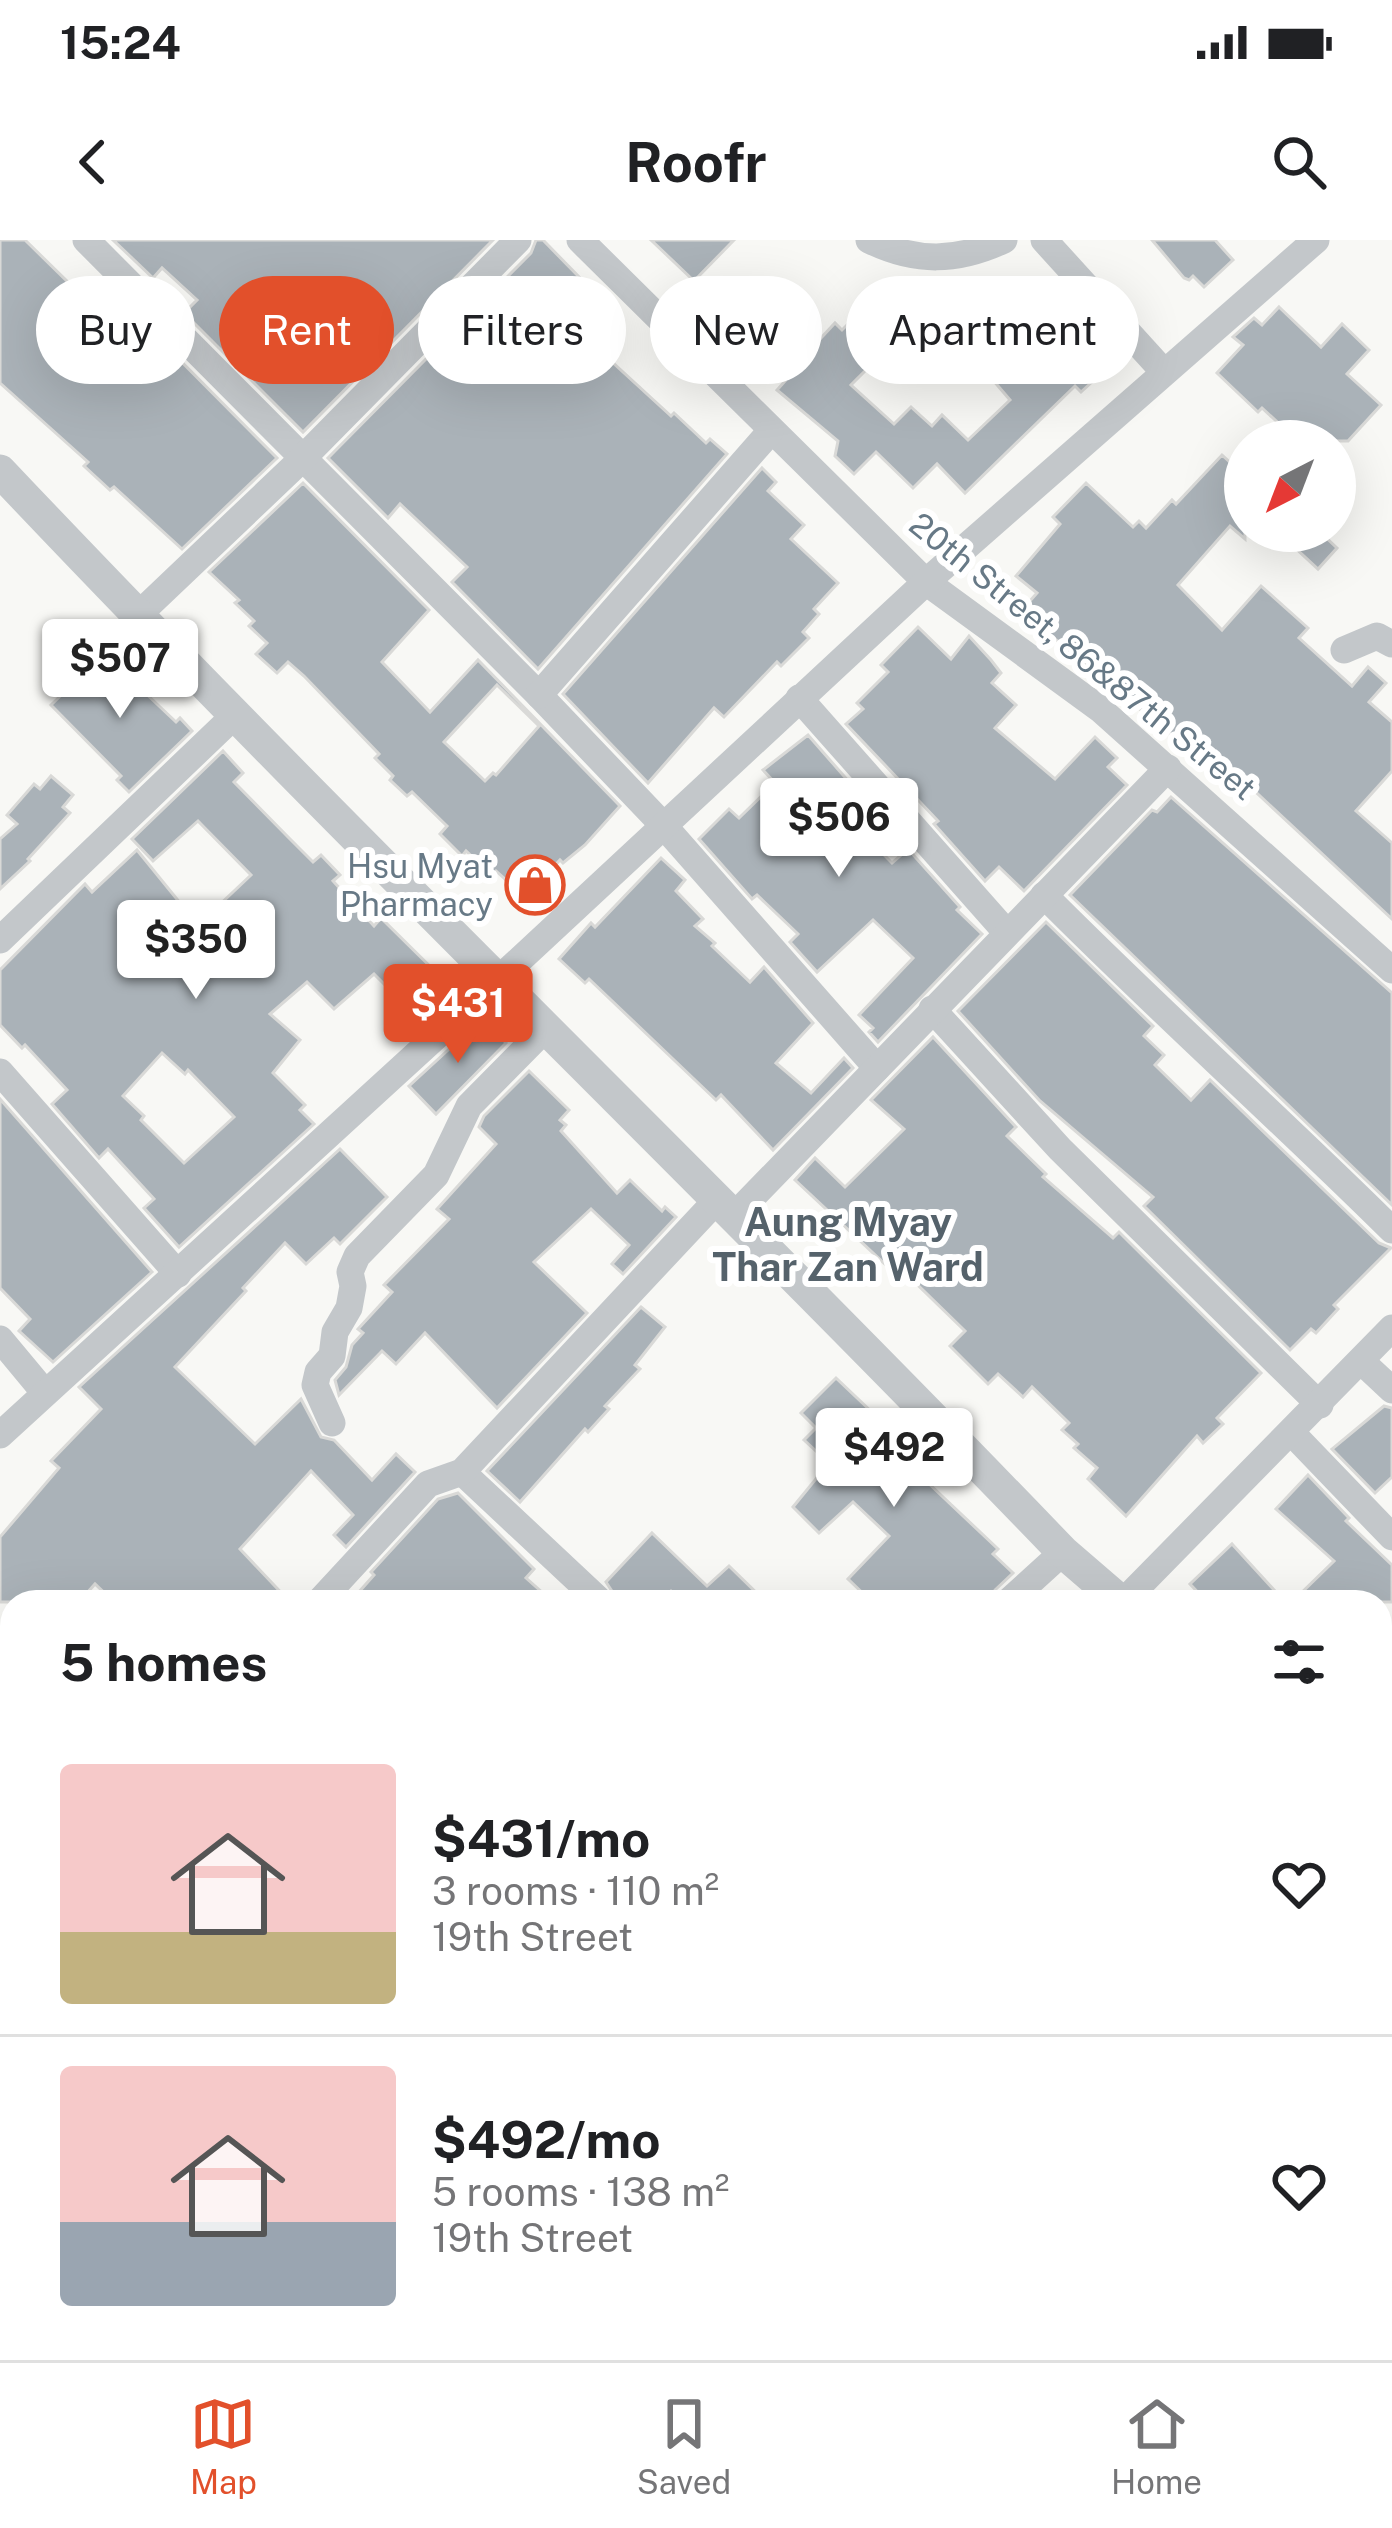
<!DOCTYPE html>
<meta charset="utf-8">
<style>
:root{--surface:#fff;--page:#f6f6f6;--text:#202124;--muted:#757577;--line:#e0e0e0;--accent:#e2502b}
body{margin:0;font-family:"Public Sans",sans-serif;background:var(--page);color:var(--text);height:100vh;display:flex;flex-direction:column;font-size:45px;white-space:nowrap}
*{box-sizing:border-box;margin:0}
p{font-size:39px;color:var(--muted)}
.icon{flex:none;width:66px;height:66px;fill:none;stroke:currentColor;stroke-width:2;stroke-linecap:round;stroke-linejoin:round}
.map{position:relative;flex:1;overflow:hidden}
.sheet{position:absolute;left:0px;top:1350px;width:1392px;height:771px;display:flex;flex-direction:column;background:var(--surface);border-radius:36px 36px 0 0;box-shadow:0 12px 48px #0002}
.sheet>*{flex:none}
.banner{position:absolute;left:36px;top:36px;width:1320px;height:108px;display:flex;gap:24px}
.needle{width:78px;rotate:222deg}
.fabs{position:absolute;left:1224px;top:180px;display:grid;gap:24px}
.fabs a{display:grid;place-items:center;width:132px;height:132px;border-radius:50%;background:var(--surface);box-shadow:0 12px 48px #0002;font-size:60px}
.price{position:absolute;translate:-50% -102px;padding:0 27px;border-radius:12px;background:#fff;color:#222;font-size:39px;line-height:78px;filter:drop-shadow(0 3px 6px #0008)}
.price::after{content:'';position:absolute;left:50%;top:72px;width:36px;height:27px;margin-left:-18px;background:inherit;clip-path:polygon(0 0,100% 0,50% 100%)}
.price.selected{background:var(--accent);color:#fff}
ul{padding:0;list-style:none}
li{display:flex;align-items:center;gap:36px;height:300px;padding:0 60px}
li+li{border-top:3px solid var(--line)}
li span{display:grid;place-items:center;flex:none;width:336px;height:240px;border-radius:12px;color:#555}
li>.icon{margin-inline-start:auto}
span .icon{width:144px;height:144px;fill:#fffc;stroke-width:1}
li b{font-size:51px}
h2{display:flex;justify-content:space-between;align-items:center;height:144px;padding:0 60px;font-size:51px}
.tag{padding:0 42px;border-radius:54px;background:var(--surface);box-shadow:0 12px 48px #0002;font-size:42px;line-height:108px}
.tag.selected{background:var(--accent);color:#fff}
.status{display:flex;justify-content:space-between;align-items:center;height:84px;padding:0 60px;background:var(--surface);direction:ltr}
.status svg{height:33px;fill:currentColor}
header{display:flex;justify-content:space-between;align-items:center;height:156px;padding:0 60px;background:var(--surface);font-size:54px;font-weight:700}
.dock{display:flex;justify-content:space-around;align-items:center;height:168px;border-top:3px solid var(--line);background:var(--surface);font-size:33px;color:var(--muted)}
.dock a{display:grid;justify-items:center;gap:6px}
.dock .selected{color:var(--accent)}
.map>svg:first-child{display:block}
</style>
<div class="status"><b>15:24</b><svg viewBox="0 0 49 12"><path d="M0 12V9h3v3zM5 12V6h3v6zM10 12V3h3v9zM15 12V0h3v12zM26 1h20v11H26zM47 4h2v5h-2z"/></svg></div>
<header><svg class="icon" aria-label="back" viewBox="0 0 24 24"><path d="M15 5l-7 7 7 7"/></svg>Roofr<svg class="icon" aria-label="search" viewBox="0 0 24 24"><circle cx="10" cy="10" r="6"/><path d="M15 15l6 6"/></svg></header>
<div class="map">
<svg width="1392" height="2120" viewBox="0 0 1392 2120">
<rect width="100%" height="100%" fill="#f8f8f5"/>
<g fill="#aab2b8" stroke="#d9d9d7" stroke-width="3" fill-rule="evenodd">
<path d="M 0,0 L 25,0 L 118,91 L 134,74 L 277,218 L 182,309 L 114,247 L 110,250 L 84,226 L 88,222 L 0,143 Z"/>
<path d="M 113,0 L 493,0 L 303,192 L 184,73 L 197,60 L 162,28 L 153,38 Z"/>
<path d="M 536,0 L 543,0 L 620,79 L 598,109 L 671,176 L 674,173 L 706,203 L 710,199 L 727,214 L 538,429 L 452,342 L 467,327 L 400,264 L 388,278 L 328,218 L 531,13 Z"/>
<path d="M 651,0 L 734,0 L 694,41 Z"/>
<path d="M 1152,0 L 1215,0 L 1233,20 L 1204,47 L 1193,36 L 1189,40 L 1184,38 Z"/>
<path d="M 1064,64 L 1115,121 L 1081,152 L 1075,146 L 965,253 L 937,224 L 913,248 L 876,212 L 854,234 L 835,216 L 838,201 L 777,150 L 785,141 L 747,104 L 770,79 L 806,114 L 835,83 L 842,90 L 855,77 L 887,109 L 851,145 L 894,184 L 911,167 L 932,186 L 942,175 L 968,200 L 1010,160 L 980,125 L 994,114 L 972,90 L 1000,65 L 1027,96 Z"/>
<path d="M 1279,67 L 1321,107 L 1342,84 L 1369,110 L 1347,134 L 1381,165 L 1348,201 L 1298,201 L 1262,168 L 1258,172 L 1217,133 L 1243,105 L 1233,97 L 1254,78 L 1262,85 Z"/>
<path d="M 1222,215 L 1245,236 L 1245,299 L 1230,286 L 1178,345 L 1222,390 L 1261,346 L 1308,388 L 1299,398 L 1352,446 L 1368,427 L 1386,443 L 1369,462 L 1392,482 L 1392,531 L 1356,571 L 1392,603 L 1392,679 L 1246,543 L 1239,551 L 1021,371 L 1037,353 L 1016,336 L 1060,284 L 1053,277 L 1086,243 L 1133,287 L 1139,281 L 1146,288 L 1172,260 L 1176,264 Z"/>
<path d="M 762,228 L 776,242 L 768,251 L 804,285 L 791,299 L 838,343 L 814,369 L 819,374 L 803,392 L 809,398 L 781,426 L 777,422 L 724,477 L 714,468 L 648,543 L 563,454 Z"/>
<path d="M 303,243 L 429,370 L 382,422 L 430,472 L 478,420 L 620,566 L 585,605 L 563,623 L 560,620 L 525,657 L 496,631 L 492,635 L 466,611 L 462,616 L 440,594 L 447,586 L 412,552 L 407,556 L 390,540 L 393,536 L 375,518 L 379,514 L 304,436 L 288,422 L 277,433 L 256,414 L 267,403 L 249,386 L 254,381 L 235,363 L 239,360 L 209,332 ZM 497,445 L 539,486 L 496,535 L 493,533 L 485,541 L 444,502 Z"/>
<path d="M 1277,291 L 1319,291 L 1337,308 L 1318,329 Z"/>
<path d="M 918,387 L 951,419 L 969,396 L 991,420 L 1001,433 L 992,443 L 1016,465 L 995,488 L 1055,539 L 1095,497 L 1117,518 L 1108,527 L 1127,545 L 1024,651 L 999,627 L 985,641 L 934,584 L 938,581 L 846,484 L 863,469 L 857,463 L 888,432 L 881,425 Z"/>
<path d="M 104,414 L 176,482 L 180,478 L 192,491 L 129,552 L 117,540 L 121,536 L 51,465 Z"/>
<path d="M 808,495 L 850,543 L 831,561 L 892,623 L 908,609 L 960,667 L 957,670 L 982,694 L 878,802 L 869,792 L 873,788 L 859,775 L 913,718 L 873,680 L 817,732 L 790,702 L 798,694 L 757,655 L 752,659 L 699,599 L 729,569 L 739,578 L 775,543 L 763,530 Z"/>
<path d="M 223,511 L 243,533 L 234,542 L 290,599 L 313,622 L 321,615 L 340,635 L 333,641 L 374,686 L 381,678 L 457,753 L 424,784 L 374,734 L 334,769 L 307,742 L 270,774 L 300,800 L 273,833 L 305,865 L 300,870 L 314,884 L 179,1007 L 144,968 L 154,959 L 108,909 L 99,918 L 52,864 L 67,850 L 25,805 L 22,808 L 0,785 L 0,730 L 85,644 L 92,652 L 137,610 L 198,685 L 251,635 L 198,581 L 153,621 L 132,599 ZM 162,813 L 185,834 L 188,830 L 234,877 L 184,923 L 141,880 L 144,876 L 123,856 Z"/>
<path d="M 51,536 L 73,555 L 63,567 L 70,573 L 28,619 L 30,621 L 0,649 L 0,599 L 17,584 L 7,575 L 34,544 L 40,549 Z"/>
<path d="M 1171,557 L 1392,753 L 1392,965 L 1070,655 L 1152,570 L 1157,572 Z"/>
<path d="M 661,618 L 685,640 L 676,651 L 703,679 L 695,686 L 715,703 L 712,706 L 750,742 L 764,727 L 813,783 L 776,823 L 811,853 L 844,818 L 853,828 L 773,910 L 721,855 L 716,860 L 589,739 L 585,743 L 559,719 L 591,683 L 595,687 Z"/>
<path d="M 1046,682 L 1153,786 L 1144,796 L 1164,815 L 1155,825 L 1191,860 L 1210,840 L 1379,1003 L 1391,1008 L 1334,1065 L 1338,1069 L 1316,1093 L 1311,1089 L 1290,1110 L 1144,966 L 1153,957 L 1040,861 L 958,771 Z"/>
<path d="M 484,777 L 506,803 L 436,874 L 409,846 Z"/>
<path d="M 933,797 L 1016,887 L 1007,896 L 1046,934 L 1043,937 L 1113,998 L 1119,992 L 1261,1133 L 1217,1178 L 1223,1184 L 1203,1203 L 1197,1196 L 1126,1276 L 1088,1239 L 1097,1228 L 1074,1208 L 1078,1204 L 1062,1190 L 1069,1183 L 1032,1147 L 1023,1157 L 998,1134 L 988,1144 L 950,1106 L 965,1091 L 892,1020 L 887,1026 L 795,940 L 815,918 L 845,947 L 904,889 L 871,860 Z"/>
<path d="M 529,831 L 569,870 L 560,880 L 566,885 L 561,891 L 617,953 L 630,940 L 662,971 L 665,967 L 676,977 L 623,1034 L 612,1024 L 629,1005 L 591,969 L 534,1022 L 587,1073 L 497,1168 L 425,1093 L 396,1124 L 382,1111 L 339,1155 L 335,1140 L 346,1127 L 352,1105 L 363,1093 L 358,1089 L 392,1052 L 384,1045 L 449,979 L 437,969 L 496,904 L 479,887 L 484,876 Z"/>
<path d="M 0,859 L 152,1032 L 53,1122 L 19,1091 L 30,1079 L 0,1048 Z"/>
<path d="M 340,909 L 387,957 L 340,1004 L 334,998 L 306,1024 L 285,1003 L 243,1048 L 246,1051 L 175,1127 L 255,1204 L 301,1159 L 321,1197 L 334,1200 L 372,1240 L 396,1214 L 415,1232 L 346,1307 L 334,1295 L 353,1275 L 311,1231 L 240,1309 L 290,1362 L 114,1362 L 95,1344 L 79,1362 L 0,1362 L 0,1297 L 59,1228 L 51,1221 L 101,1169 L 79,1147 Z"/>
<path d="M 641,1067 L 665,1087 L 635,1125 L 640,1129 L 605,1166 L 609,1169 L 588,1192 L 585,1189 L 520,1262 L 487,1231 Z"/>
<path d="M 836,1138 L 915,1213 L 906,1222 L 998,1309 L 993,1314 L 1013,1333 L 995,1350 L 990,1362 L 872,1362 L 848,1339 L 889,1296 L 853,1262 L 819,1293 L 793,1267 L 829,1223 L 804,1200 L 816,1188 L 801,1173 Z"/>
<path d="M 1384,1166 L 1392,1168 L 1392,1237 L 1375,1253 L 1332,1209 Z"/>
<path d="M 1308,1235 L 1349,1278 L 1346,1281 L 1392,1325 L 1392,1362 L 1292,1362 L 1334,1321 L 1276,1269 Z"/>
<path d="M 458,1253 L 534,1329 L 526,1338 L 553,1362 L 350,1362 L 374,1335 L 371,1332 L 438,1259 Z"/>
<path d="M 652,1293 L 707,1346 L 729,1326 L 766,1362 L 667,1362 L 675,1355 L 671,1351 L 660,1362 L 619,1362 L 606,1342 Z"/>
<path d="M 1232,1304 L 1285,1362 L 1207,1362 L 1190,1344 Z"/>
</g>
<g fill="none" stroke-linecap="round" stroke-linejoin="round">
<g stroke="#c3c7ca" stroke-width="27">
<path d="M 86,0 L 539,455 L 664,586 L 877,828"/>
<path d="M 580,0 L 926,342 L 1100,469 L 1392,730"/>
<path d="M 869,0 C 916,23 957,22 1004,0"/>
<path d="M 1044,0 L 1164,132"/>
<path d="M 137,376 L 302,219 L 518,0"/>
<path d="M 1344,410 L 1377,396 L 1392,404"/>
<path d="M 539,455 L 770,192"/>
<path d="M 799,458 L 1007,693"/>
<path d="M 1044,655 C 1157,769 1277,876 1392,990"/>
<path d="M 0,700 L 234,476"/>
<path d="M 932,769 L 1060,909 L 1320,1165"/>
<path d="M 0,832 L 178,1034"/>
<path d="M 732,978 L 1168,528"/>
<path d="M 0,1099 L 45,1153"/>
<path d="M 1361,1121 L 1392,1150"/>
<path d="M 332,1183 L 315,1145 L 318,1132 L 332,1116 L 335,1092 L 349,1068 L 353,1046 L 350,1032 L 357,1016 L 436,935 L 469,866 L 547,787"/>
<path d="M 1291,1192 L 1392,1297"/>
<path d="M 0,1195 L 500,738 L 926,342 L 1316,0"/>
<path d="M 462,1232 L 601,1362"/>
<path d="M 319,1362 L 428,1244 L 462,1232 L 716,961"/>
<path d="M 1008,1362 L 1063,1312"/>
<path d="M 1123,1362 L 1392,1088"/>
<path d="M 0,1463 L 12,1475"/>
<path d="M 0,1711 L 12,1724"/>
<path d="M 0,2081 L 12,2069"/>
<path d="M 374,2109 L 385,2120"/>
<path d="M 704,2109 L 716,2120"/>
<path d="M 890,2109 L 902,2120"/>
<path d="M 433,2120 L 444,2109"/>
<path d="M 823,2120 L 833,2109"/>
</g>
<g stroke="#c3c7ca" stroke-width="33">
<path d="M 0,231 C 347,598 713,948 1063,1312 L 1121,1362"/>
<path d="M 1380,1619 L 1392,1631"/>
</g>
</g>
<defs>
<symbol id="shop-ring" viewBox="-11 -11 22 22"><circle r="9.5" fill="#fff" stroke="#e2502b" stroke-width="1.5"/><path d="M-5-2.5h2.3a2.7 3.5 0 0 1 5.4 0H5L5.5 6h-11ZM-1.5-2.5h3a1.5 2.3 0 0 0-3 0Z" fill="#e2502b"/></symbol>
</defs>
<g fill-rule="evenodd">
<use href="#shop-ring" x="502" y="612" width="66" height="66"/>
</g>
<g text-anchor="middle" stroke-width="12" stroke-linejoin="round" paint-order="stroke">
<g font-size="33" fill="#677986" stroke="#fff">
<text transform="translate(1083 416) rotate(39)" y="12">20th Street, 86&amp;87th Street</text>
</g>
<g font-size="33" fill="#677986" stroke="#fff" text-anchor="end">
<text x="493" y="638">Hsu Myat<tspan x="493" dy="38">Pharmacy</tspan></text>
</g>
<g font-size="39" font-weight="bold" fill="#55626b" stroke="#fff">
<text x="848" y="996">Aung Myay<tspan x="848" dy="45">Thar Zan Ward</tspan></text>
</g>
</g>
</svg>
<div class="fabs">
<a><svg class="needle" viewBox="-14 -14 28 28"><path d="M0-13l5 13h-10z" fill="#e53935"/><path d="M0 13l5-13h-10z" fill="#757577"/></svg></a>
</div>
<b class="price" style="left:120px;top:481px">$507</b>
<b class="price" style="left:839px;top:640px">$506</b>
<b class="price" style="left:196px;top:762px">$350</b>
<b class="price selected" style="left:458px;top:826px">$431</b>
<b class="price" style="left:894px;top:1270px">$492</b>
<div class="banner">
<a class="tag">Buy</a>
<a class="tag selected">Rent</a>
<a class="tag">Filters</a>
<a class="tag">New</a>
<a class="tag">Apartment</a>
</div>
<section class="sheet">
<h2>5 homes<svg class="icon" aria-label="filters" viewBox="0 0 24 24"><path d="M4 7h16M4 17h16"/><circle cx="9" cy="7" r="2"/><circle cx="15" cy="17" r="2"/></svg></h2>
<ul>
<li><span style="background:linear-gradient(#f6c9c9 70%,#c2b280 0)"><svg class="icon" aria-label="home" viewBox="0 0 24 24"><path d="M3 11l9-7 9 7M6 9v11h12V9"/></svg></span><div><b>$431/mo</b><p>3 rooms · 110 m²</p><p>19th Street</p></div><svg class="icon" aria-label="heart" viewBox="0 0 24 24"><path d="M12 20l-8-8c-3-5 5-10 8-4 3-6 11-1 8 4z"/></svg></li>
<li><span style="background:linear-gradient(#f6c9c9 65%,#9aa5b1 0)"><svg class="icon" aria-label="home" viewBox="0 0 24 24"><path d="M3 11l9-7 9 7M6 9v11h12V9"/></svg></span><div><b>$492/mo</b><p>5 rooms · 138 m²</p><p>19th Street</p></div><svg class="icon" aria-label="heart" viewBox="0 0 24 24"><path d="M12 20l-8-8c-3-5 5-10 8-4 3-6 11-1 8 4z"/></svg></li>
</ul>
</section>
</div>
<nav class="dock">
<a class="selected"><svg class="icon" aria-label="map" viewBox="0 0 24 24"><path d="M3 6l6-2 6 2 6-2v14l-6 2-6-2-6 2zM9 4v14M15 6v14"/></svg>Map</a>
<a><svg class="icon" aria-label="saved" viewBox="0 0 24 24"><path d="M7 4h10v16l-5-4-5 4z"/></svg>Saved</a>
<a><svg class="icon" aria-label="home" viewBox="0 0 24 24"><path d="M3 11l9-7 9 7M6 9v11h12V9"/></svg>Home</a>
</nav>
